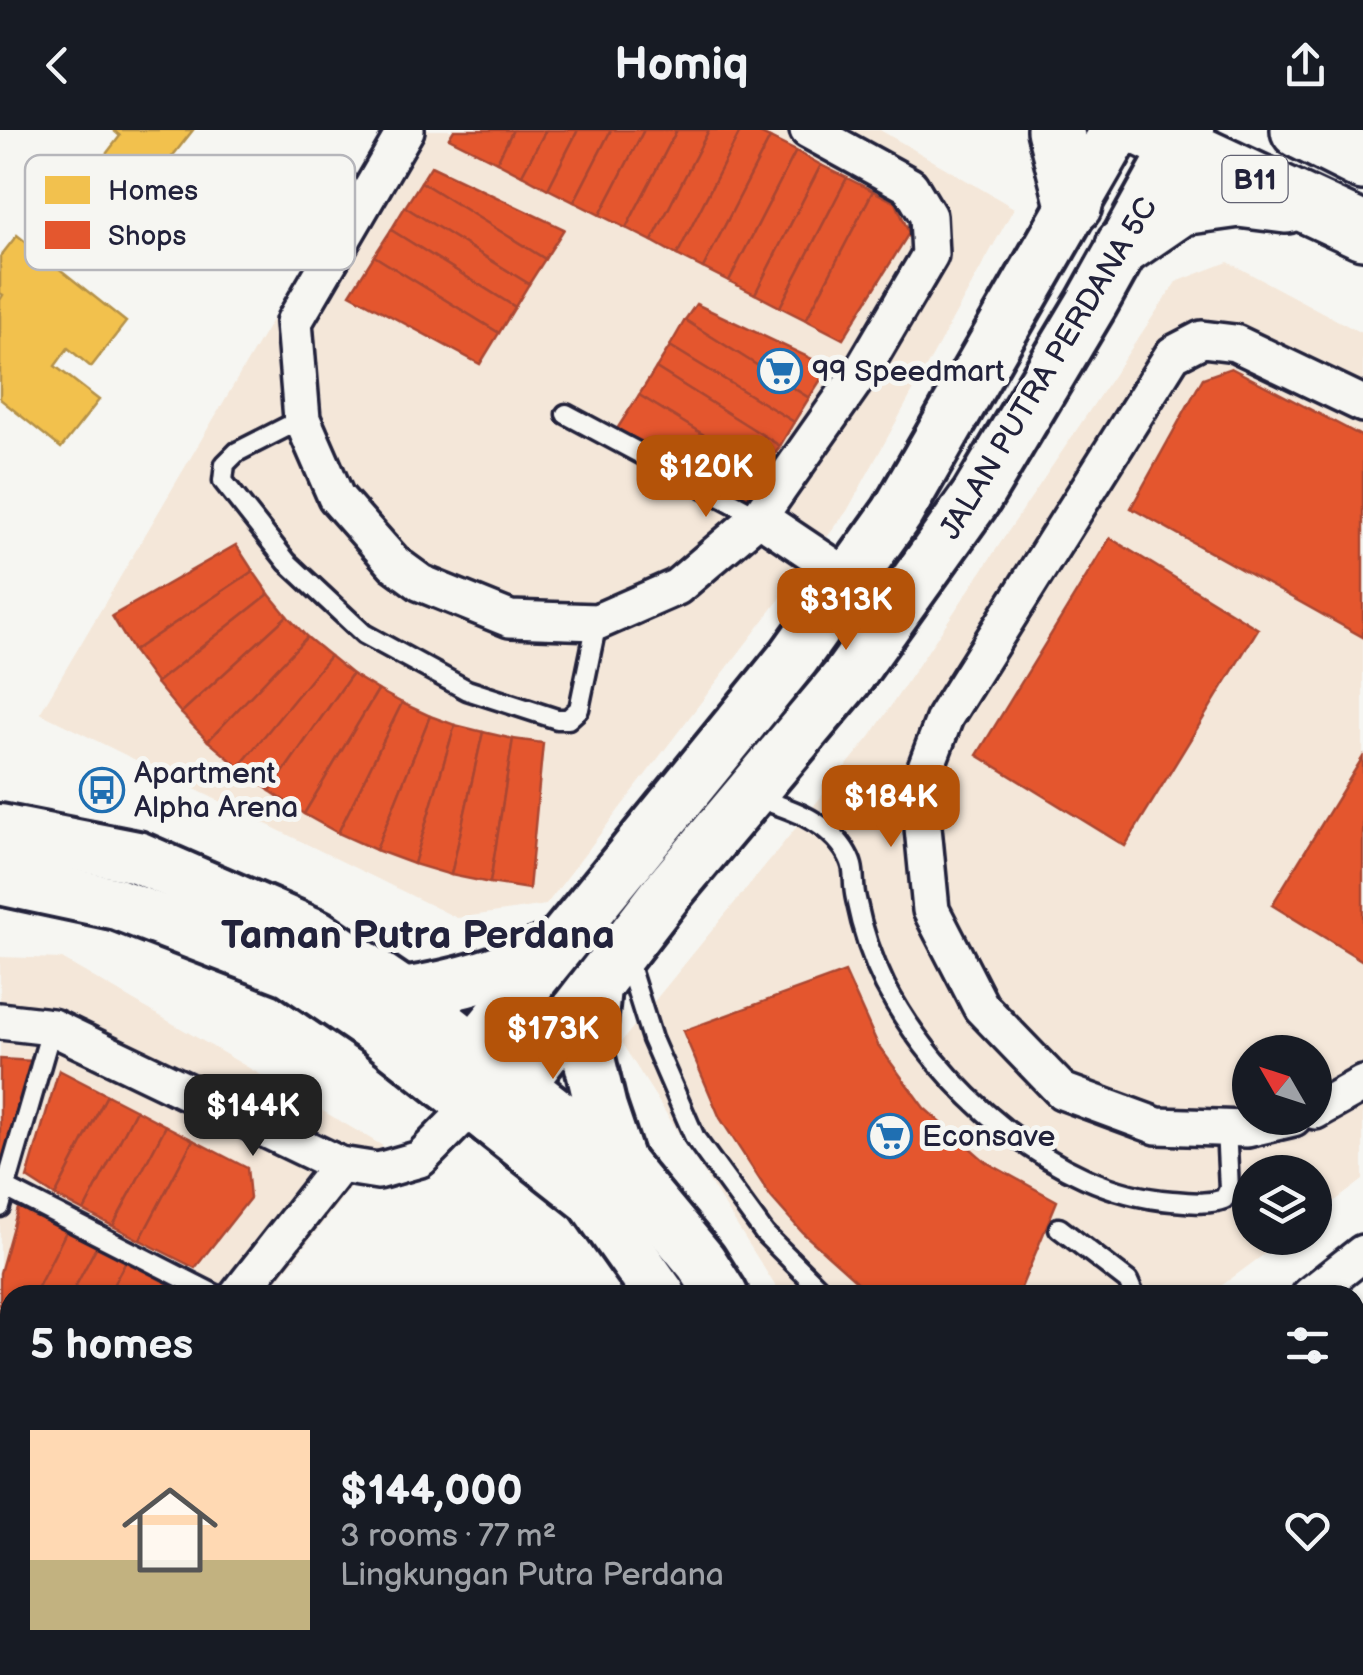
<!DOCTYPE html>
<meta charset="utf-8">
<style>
:root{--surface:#171b24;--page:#242831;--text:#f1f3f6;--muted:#9ea1a6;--accent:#b45309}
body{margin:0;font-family:"Balsamiq Sans",sans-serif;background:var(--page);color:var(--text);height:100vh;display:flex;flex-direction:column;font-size:38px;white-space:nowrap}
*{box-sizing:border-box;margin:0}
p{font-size:32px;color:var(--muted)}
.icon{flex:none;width:55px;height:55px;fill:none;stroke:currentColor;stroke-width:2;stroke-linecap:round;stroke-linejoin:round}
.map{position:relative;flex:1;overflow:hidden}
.panel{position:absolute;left:0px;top:1155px;width:1365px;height:390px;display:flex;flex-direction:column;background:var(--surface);border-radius:30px 30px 0 0;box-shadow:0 2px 8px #0004}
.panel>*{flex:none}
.needle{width:65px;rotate:309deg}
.controls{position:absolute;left:1232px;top:905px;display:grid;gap:20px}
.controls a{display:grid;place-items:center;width:100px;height:100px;border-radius:50%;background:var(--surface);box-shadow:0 2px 8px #0004;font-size:50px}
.price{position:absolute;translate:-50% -85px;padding:0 22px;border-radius:20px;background:var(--accent);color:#fff;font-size:32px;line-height:65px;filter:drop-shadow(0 2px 5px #0008)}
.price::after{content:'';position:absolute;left:50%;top:60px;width:30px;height:22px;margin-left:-15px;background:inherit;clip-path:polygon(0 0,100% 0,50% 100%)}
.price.selected{background:#222;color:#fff}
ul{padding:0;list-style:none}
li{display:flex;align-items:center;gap:30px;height:250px;padding:0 30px}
li span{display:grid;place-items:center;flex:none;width:280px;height:200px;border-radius:0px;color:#555}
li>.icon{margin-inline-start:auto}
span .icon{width:120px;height:120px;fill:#fffc;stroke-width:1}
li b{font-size:42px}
h2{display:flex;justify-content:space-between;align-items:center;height:120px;padding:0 30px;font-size:42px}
header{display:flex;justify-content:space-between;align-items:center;height:130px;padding:0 30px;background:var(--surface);font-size:45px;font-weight:600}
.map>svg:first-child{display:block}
</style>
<header><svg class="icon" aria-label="back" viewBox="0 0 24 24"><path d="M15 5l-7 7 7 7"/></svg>Homiq<svg class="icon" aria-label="share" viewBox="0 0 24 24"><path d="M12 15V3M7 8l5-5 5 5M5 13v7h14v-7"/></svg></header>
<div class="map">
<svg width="1363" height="1545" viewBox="0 0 1363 1545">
<defs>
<pattern id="water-rules" width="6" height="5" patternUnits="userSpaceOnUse" patternTransform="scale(2.5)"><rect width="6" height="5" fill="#8bd9ea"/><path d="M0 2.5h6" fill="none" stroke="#78baca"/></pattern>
</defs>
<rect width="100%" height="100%" fill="#f6f6f2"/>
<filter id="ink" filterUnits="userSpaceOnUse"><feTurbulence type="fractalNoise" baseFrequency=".01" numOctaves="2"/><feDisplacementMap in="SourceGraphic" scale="20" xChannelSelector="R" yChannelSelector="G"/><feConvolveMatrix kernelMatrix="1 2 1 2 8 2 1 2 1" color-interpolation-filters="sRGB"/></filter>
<g filter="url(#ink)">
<g fill="#f4e7d9" fill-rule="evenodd">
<path d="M 384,0 L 880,0 L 1014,78 L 847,381 L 546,775 L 457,788 L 40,583 Z"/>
<path d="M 1228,132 L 1363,204 L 1363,1050 L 1315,1086 L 1315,1042 L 1250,1042 L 1250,1108 L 1286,1108 L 1209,1165 L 781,1165 L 621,912 L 870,607 L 1176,152 ZM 1250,922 L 1315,922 L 1315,988 L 1250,988 Z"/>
<path d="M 0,827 L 62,829 L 383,1016 L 266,1165 L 10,1165 L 10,1524 L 0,1539 Z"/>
<path d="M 984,1535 L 1316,1535 L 1318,1545 L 987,1545 Z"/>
</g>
<path fill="url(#water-rules)" stroke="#6190a4" stroke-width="2.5" d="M 441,1535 L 558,1535 L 565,1545 L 436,1545 L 441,1541 Z"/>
<g fill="#f2c14e" stroke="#b49148" stroke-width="2.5">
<path d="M 113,0 L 193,0 L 145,61 L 103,28 L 120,6 Z"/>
<path d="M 17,105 L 126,192 L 91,237 L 68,218 L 55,236 L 99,270 L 61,318 L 0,269 L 0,170 L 3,165 L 0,163 L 0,127 Z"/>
</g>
<g fill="#e4572e" stroke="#aa4732" stroke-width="2.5">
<path d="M 454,0 L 513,0 L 497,32 L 449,8 Z"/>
<path d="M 513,0 L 546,0 L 522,45 L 497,32 Z"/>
<path d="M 546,0 L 578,0 L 548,59 L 522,45 Z"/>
<path d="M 578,0 L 611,0 L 574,72 L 548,59 Z"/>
<path d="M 611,0 L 644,0 L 600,85 L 574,72 Z"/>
<path d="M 644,0 L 677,0 L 626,98 L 600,85 Z"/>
<path d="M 677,0 L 709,0 L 652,111 L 626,98 Z"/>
<path d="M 709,0 L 741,0 L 677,125 L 652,111 Z"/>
<path d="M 741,0 L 753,0 L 770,8 L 703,138 L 677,125 Z"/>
<path d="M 770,8 L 796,21 L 729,151 L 703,138 Z"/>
<path d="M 796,21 L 821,35 L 755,164 L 729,151 Z"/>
<path d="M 821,35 L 847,48 L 780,177 L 755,164 Z"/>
<path d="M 431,36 L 564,99 L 545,129 L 421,52 Z"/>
<path d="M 847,48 L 873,61 L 806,190 L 780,177 Z"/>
<path d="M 421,52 L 545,129 L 529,154 L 405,77 Z"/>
<path d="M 873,61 L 896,73 L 909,103 L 843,209 L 806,190 Z"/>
<path d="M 405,77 L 529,154 L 515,177 L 391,100 Z"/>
<path d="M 391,100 L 515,177 L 499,203 L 374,126 Z"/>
<path d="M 374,126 L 499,203 L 480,234 L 350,164 Z"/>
<path d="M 696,174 L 829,237 L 809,268 L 685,190 Z"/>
<path d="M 685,190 L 809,268 L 794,292 L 670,216 Z"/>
<path d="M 670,216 L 794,292 L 780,316 L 656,238 Z"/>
<path d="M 656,238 L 780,316 L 764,342 L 639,265 Z"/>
<path d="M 1231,238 L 1363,307 L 1363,507 L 1131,378 L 1203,248 Z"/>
<path d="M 639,265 L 764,342 L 745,372 L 615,302 Z"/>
<path d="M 1110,408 L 1258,499 L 1125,716 L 977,625 Z"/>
<path d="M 236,415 L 253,441 L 133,521 L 112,486 Z"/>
<path d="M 253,441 L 269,464 L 156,553 L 133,521 Z"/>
<path d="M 269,464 L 287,486 L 181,583 L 156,553 Z"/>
<path d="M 287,486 L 307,507 L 208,611 L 181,583 Z"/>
<path d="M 307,507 L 330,526 L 239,637 L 208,611 Z"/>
<path d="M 330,526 L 352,544 L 270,661 L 239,637 Z"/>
<path d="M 352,544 L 378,560 L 304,684 L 270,661 Z"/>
<path d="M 378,560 L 402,573 L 338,703 L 304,684 Z"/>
<path d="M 402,573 L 430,586 L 376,720 L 338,703 Z"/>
<path d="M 430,586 L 455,595 L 414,734 L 376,720 Z"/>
<path d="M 455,595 L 483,602 L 451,745 L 414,734 Z"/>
<path d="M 483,602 L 513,609 L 490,753 L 451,745 Z"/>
<path d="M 513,609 L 543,613 L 529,759 L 490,753 Z"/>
<path d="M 1363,627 L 1363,831 L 1272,775 Z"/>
<path d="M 845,842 L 878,915 L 924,978 L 986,1032 L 1057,1071 L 1018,1165 L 872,1165 L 802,1102 L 771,1067 L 720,988 L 683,901 Z"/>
<path d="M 0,929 L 32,931 L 0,1038 Z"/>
<path d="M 59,940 L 107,965 L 55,1066 L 27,1048 Z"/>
<path d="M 107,965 L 136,980 L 84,1081 L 55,1066 Z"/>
<path d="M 136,980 L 166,996 L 113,1096 L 84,1081 Z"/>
<path d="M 166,996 L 193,1010 L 140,1110 L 113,1096 Z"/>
<path d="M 193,1010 L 247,1038 L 250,1068 L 195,1138 L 140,1110 Z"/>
<path d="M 19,1075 L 67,1100 L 34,1165 L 10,1165 L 10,1198 L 0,1193 L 0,1143 Z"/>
<path d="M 67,1100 L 97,1116 L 71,1165 L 34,1165 Z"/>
<path d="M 97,1116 L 126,1131 L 108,1165 L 71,1165 Z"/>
<path d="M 126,1131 L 177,1157 L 171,1165 L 108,1165 Z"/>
<path d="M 0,1299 L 10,1304 L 10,1339 L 0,1357 Z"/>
<path d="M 10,1339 L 10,1431 L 0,1426 L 0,1357 Z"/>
<path d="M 1104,1535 L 1214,1535 L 1216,1545 L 1107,1545 Z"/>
</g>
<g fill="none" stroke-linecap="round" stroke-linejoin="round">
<defs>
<g id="lane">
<path d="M 566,284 L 759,387"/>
<path d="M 302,289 L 237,322 L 225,334 L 223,351 L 287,432 L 364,504 L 467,560 L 557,589 L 568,589 L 579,579 L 597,492"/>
<path d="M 753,667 C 786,677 824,689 844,719 C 858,740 851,747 856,769 C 862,799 871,827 885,855 C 938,957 1053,1062 1172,1071 C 1190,1072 1207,1075 1224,1069 L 1229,1059 L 1226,998"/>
<path d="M 626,826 L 652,909 L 695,1008 L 765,1104 L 826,1165"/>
<path d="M 0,1055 L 216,1165"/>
<path d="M 0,1077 L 52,897"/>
<path d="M 1059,1098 L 1128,1151 L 1134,1165"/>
<path d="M 0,1439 L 10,1444"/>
<path d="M 0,1520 L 10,1507"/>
</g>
<g id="street">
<path d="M 406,0 L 294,192 L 302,289 L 336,367 L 395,434 L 421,453 L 510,489 L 597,492 L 677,457 L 759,387 L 863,239 L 930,125 L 928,86 L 910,56 L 808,0"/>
<path d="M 759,387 L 896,479"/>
<path d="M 0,891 L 52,897 L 340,1035 L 378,1041 L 420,1029 L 473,975"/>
<path d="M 1315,981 L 1363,954"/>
<path d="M 1293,988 L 1247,999 L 1157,996 L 1062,961 L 981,877 L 931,780 L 919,656 L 945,587 L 1173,224 L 1202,209 L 1235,213 L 1363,274"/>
<path d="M 238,1165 L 340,1035"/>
<path d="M 1310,1165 L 1363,1123"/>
<path d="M 0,1243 L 10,1248"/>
<path d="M 1034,1535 L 1036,1545"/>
<path d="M 1272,1535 L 1275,1545"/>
</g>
<g id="secondary">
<path d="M 0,700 L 137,727 L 316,805 L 403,864 L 620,1034 L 701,1132 L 722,1165"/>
<path d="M 0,749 L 117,774 L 291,841 L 379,901 L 592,1069 L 660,1165"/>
<path d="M 595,858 L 588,924 L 601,978 L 620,1034"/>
<path d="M 403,864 C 461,855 503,843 555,816"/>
<path d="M 446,954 L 794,527 L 897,383 L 1117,0"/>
<path d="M 492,990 L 669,760 L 847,548 L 977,366 L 1092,173 L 1188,0"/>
</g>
<g id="primary">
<path d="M 1055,0 L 1074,75"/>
<path d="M 1146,0 L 1363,101"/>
<path d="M 1299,0 L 1363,32"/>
<path d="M 1124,116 L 1181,77 L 1239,69 L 1286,75"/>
</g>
</defs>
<use href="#lane" stroke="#22223b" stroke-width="25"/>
<use href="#street" stroke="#22223b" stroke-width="42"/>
<use href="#secondary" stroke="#22223b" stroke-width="58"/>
<use href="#primary" stroke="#22223b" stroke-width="62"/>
<use href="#lane" stroke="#f6f6f2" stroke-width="18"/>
<use href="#street" stroke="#f6f6f2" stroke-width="35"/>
<use href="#secondary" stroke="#f6f6f2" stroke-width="50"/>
<use href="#primary" stroke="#f6f6f2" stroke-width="55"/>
</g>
</g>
<defs>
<symbol id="supermarket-ring" viewBox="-11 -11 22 22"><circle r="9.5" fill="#f6f6f2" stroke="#1f6fb2" stroke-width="1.5"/><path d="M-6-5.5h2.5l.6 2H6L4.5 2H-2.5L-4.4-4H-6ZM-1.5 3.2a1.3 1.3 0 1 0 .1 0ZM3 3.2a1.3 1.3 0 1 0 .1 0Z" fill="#1f6fb2"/></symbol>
<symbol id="bus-ring" viewBox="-11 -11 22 22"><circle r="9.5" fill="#f6f6f2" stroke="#1f6fb2" stroke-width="1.5"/><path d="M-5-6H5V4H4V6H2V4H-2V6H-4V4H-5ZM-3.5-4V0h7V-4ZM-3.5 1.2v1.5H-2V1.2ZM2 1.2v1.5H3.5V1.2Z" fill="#1f6fb2"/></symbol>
</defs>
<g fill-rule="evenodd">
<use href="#supermarket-ring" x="755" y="216" width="50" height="50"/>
<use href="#bus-ring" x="77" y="635" width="50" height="50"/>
<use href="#supermarket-ring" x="865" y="981" width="50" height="50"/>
</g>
<g text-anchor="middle" stroke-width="10" stroke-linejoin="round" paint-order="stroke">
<rect fill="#f6f6f2" stroke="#626272" stroke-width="2.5" x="1222.5" y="26" width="65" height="46" rx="8"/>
<g font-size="28" font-weight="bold" fill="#22223b">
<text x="1255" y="59">B11</text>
</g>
<g font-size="30" fill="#22223b" stroke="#f6f6f2">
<text transform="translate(1048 238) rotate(-59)" y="10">JALAN PUTRA PERDANA 5C</text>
</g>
<g font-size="30" fill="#22223b" stroke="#f6f6f2" text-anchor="start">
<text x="812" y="251">99 Speedmart</text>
<text x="134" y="653">Apartment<tspan x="134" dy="34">Alpha Arena</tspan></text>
<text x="922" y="1016">Econsave</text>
</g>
<g font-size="40" font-weight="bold" fill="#22223b" stroke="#f6f6f2">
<text x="418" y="818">Taman Putra Perdana</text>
</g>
</g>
<rect x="25" y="25" width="330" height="115" rx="15" fill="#f6f6f2" stroke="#b6b6bb" stroke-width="2.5"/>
<rect x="45" y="46" width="45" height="28" fill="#f2c14e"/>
<rect x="45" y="91" width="45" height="28" fill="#e4572e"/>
<g font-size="28" fill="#22223b">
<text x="108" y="70">Homes</text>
<text x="108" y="115">Shops</text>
</g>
</svg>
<div class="controls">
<a><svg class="needle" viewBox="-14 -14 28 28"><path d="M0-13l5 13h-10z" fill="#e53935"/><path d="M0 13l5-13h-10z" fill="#9ea1a6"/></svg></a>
<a><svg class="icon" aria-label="layers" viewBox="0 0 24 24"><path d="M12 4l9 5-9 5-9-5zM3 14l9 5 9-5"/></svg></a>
</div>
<b class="price" style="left:706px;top:390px">$120K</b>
<b class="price" style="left:846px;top:523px">$313K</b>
<b class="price" style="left:891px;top:720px">$184K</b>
<b class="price" style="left:553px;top:952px">$173K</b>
<b class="price selected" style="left:253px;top:1029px">$144K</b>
<section class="panel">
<h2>5 homes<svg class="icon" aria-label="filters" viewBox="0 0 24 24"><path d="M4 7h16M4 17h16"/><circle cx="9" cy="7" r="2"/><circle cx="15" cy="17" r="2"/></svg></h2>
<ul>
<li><span style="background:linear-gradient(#ffd9b3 65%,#c2b280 0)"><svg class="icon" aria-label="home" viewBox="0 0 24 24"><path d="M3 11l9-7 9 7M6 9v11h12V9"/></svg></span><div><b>$144,000</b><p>3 rooms · 77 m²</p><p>Lingkungan Putra Perdana</p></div><svg class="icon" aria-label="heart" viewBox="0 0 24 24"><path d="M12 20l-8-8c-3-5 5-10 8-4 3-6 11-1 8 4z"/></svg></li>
</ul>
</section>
</div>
